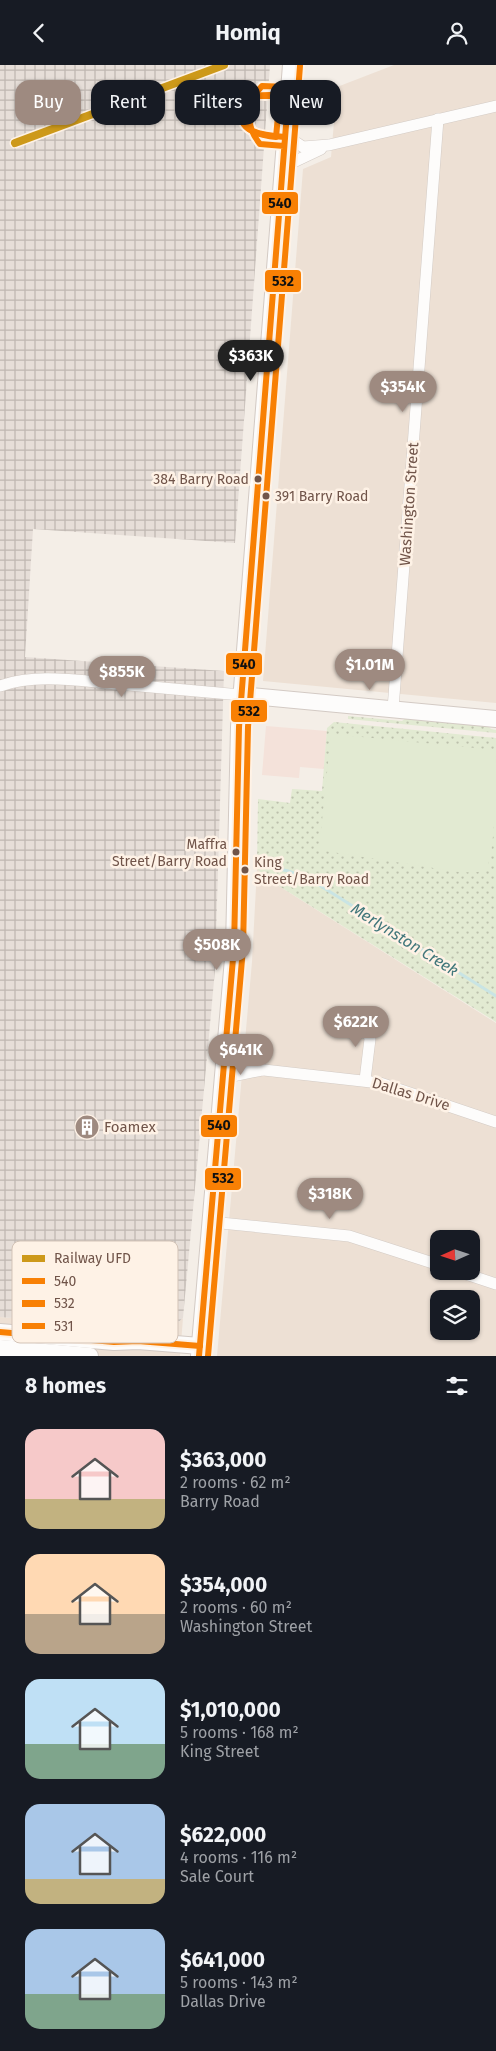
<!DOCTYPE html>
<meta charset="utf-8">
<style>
:root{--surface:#171b24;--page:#242831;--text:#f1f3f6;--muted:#9ea1a6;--accent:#9e8a80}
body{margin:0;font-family:"Fira Sans",sans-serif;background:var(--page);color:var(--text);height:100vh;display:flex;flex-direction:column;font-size:19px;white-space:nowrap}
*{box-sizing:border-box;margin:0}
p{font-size:16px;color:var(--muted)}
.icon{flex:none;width:28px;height:28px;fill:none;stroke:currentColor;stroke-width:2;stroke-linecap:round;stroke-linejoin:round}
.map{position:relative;height:1291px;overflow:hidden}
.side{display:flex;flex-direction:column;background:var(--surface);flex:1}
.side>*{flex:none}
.banner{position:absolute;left:15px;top:15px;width:466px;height:45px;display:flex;gap:10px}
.needle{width:32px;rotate:267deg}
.tools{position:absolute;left:430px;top:1165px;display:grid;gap:10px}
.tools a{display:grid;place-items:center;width:50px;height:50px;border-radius:10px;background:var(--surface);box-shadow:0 1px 4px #0004;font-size:25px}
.price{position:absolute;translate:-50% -42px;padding:0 11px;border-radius:18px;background:var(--accent);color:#fff;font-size:16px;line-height:32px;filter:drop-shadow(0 1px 2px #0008)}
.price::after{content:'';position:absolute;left:50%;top:30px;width:15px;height:11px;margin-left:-8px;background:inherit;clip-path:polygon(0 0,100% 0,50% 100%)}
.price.active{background:#222;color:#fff}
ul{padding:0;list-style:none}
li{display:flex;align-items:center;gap:15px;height:125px;padding:0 25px}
li span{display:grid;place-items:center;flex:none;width:140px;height:100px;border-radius:15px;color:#555}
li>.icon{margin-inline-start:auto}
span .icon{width:60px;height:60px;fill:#fffc;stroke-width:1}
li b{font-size:21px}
h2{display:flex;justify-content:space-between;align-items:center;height:60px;padding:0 25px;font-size:21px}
.pill{padding:0 18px;border-radius:15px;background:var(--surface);box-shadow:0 1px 4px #0004;font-size:18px;line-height:45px}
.pill.active{background:var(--accent);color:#fff}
header{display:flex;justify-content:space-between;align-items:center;height:65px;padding:0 25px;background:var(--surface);font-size:22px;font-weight:700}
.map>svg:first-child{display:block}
</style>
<header><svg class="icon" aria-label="back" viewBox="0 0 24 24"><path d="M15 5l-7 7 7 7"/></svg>Homiq<svg class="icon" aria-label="person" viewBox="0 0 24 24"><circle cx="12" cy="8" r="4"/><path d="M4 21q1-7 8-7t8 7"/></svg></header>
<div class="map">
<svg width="496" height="1291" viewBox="0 0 496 1291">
<defs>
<pattern id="industrial-grid" width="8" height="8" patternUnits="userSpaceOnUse" patternTransform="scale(1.25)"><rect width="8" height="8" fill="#e6ded8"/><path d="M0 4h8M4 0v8" fill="none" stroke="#bfb7b1"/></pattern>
<pattern id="grass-dots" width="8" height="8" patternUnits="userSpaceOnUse" patternTransform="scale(1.25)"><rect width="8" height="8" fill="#e2ead2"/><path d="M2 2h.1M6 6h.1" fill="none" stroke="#bcc0ac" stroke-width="1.8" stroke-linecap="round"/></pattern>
</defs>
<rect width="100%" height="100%" fill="#f4eee7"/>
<g fill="#ede0d4" fill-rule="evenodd">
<path d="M 394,0 L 496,0 L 496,638 L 263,616 L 303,104 L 331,92 L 337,22 Z"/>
<path d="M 257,803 L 263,811 L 496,958 L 496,1291 L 217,1291 L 252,897 ZM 439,1174 L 471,1174 L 471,1206 L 439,1206 ZM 439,1234 L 471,1234 L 471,1266 L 439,1266 Z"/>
<path d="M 0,1252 L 168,1266 L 183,1253 L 180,1291 L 0,1291 Z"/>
</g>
<path fill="#f4e2da" d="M 266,661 L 327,666 L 324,704 L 300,702 L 299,713 L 262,710 Z"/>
<path fill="url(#industrial-grid)" d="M 0,0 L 270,0 L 235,478 L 33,464 L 25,592 L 224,606 L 215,905 L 183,1253 L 168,1266 L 0,1252 Z"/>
<g fill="url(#grass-dots)">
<path d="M 348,651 L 402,656 L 406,653 L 487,660 L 491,664 L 496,665 L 496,668 L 348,654 Z"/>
<path d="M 334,657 L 496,673 L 496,957 L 263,811 L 257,803 L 258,734 L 290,738 L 292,724 L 322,726 L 327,663 Z"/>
</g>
<path fill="#e2ead2" d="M 331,669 L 496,685 C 496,706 496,792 486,804 C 479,809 466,807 459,807 L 319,785 Z"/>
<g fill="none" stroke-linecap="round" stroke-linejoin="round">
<path stroke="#c9e4e4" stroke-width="3" d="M 258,799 L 288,806 L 308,813 L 496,931"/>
<defs>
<g id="street">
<path d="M 285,70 L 303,82 L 329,80 L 496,41"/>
<path d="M 283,102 L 321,84"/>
<path d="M 0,621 C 36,608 80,616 118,619 C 159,623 200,626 241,630"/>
<path d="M 393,644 L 438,54"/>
<path d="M 364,950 L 370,974 L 365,1015"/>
<path d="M 225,993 L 264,1005 L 380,1018 L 496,1057"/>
<path d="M 223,1013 L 262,1005"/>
<path d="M 211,1157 L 349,1171 L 439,1200"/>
<path d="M 457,1206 L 496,1219"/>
</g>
<g id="secondary">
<path d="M 241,630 L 496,654"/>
<path d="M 0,1267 L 114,1277 L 138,1276 L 200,1281"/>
<path d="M 0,1283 L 90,1291"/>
<path d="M 199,1291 L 234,882 L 239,662 L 291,0"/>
</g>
</defs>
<use href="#street" stroke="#d3cbc5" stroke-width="12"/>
<use href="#secondary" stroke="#d3cac4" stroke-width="18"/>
<use href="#street" stroke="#fdfcfb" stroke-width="11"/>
<use href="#secondary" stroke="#fdfcfb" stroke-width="16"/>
<defs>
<g id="bus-1">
<path d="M 0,1267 L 114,1277 L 138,1276 L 200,1281"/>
<path d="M 199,1291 L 234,882 L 239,662 L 289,22 L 262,21 C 246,38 245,61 260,79 L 284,81"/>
</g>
<g id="bus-2">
<path d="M 285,72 C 257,70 232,67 243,31 L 289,31"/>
<path d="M 208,1291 L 243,883 L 248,662 L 300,1"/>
</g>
<path id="bus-3" d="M 270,30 L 280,30 L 276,72 C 249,69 234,62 243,31 Z"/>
</defs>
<use href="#bus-1" stroke="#fef2e6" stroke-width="10"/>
<use href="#bus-2" stroke="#fef2e6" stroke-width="10"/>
<use href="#bus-3" stroke="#fef2e6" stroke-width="10"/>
<use href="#bus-1" stroke="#f88004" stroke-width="6"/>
<use href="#bus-2" stroke="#f88004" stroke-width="6"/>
<use href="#bus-3" stroke="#f88004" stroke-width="6"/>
<defs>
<path id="rail-1" d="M 15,78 L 224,0"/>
</defs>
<use href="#rail-1" stroke="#fef2e6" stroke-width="11"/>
<use href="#rail-1" stroke="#cd991a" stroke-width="8"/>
</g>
<defs>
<symbol id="building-disc" viewBox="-11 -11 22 22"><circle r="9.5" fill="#9e8a80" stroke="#fef2e6"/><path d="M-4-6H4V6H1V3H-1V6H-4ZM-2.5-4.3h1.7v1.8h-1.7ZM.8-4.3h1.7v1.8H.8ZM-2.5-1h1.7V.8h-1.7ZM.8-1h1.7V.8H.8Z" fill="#fff"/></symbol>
</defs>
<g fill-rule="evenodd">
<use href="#building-disc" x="73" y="1048" width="28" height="28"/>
</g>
<g fill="#705449" stroke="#fef2e6" stroke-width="2">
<circle cx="258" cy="414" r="4.5"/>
<circle cx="266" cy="431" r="4.5"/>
<circle cx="236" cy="787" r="4.5"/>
<circle cx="245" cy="805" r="4.5"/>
</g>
<g text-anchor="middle" stroke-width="5" stroke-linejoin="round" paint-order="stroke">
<g font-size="14" fill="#705449" stroke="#fef2e6" text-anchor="end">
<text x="249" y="419">384 Barry Road</text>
<text x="275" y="436" text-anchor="start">391 Barry Road</text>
<text x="227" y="784">Maffra<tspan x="227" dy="17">Street/Barry Road</tspan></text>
<text x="254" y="802" text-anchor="start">King<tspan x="254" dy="17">Street/Barry Road</tspan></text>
</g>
<g font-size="15" fill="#705449" stroke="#fef2e6">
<text transform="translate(409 439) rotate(-86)" y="5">Washington Street</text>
<text transform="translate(411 1029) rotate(17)" y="5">Dallas Drive</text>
</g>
<g font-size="15" fill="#705449" stroke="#fef2e6" text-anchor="start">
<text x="104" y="1067">Foamex</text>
</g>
<g font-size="16" font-style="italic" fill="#42777b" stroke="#fef2e6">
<text transform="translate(405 874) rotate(32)" y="6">Merlynston Creek</text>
</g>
</g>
<rect x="12" y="1176" width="166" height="102" rx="8" fill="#fef2e6" stroke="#d3c3b7" stroke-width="1"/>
<rect x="22" y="1190" width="23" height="7" fill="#cd991a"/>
<rect x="22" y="1213" width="23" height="6" fill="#f88004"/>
<rect x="22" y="1235" width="23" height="7" fill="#f88004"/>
<rect x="22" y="1258" width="23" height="6" fill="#f88004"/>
<g font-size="14" fill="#705449">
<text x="54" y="1198">Railway UFD</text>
<text x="54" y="1221">540</text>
<text x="54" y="1243">532</text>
<text x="54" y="1266">531</text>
</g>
<g stroke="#fef2e6" stroke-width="2">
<rect x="261" y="126" width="38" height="24" rx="5" fill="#f88004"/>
<rect x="264" y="204" width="38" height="24" rx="5" fill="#f88004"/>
<rect x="225" y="587" width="38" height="24" rx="5" fill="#f88004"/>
<rect x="230" y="634" width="38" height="24" rx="5" fill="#f88004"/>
<rect x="200" y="1049" width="38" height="24" rx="5" fill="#f88004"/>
<rect x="204" y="1102" width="38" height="24" rx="5" fill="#f88004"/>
</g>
<g font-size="14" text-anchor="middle" font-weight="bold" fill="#111">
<text x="280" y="143">540</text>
<text x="283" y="221">532</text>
<text x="244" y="604">540</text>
<text x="249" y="651">532</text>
<text x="219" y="1065">540</text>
<text x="223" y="1118">532</text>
</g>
</svg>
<div class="tools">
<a><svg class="needle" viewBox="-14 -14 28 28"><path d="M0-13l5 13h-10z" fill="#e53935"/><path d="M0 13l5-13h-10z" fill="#9ea1a6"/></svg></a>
<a><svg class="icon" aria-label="layers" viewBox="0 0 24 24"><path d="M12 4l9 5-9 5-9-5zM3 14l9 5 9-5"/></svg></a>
</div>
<b class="price active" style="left:251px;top:317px">$363K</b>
<b class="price" style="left:403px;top:348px">$354K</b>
<b class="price" style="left:370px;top:626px">$1.01M</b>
<b class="price" style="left:122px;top:633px">$855K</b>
<b class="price" style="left:217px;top:906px">$508K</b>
<b class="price" style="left:356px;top:983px">$622K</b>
<b class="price" style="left:241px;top:1011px">$641K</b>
<b class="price" style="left:330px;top:1155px">$318K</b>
<div class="banner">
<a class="pill active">Buy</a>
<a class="pill">Rent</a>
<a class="pill">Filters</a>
<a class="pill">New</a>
</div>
</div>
<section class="side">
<h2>8 homes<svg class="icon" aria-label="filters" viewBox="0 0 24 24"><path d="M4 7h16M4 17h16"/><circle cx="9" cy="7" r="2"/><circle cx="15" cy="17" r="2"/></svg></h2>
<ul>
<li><span style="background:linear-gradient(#f6c9c9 70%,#c2b280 0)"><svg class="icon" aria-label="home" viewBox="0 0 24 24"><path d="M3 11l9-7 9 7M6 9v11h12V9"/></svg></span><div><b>$363,000</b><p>2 rooms · 62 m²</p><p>Barry Road</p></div></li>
<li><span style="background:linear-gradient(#ffd9b3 60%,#b9a48a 0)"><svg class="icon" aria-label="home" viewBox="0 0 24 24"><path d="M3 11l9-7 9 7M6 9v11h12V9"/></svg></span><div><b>$354,000</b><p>2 rooms · 60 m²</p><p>Washington Street</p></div></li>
<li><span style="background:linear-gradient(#bfe0f5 65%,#7fa58c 0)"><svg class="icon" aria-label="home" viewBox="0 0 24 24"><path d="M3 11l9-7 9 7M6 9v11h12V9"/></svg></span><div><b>$1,010,000</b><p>5 rooms · 168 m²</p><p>King Street</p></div></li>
<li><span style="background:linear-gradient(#a9c7e8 75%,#c2b280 0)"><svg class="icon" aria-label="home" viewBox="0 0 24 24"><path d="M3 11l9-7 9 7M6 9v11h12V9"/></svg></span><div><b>$622,000</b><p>4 rooms · 116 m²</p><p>Sale Court</p></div></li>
<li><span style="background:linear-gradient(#a9c7e8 65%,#7fa58c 0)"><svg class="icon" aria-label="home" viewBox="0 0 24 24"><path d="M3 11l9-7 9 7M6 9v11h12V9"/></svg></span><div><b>$641,000</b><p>5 rooms · 143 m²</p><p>Dallas Drive</p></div></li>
</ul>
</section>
